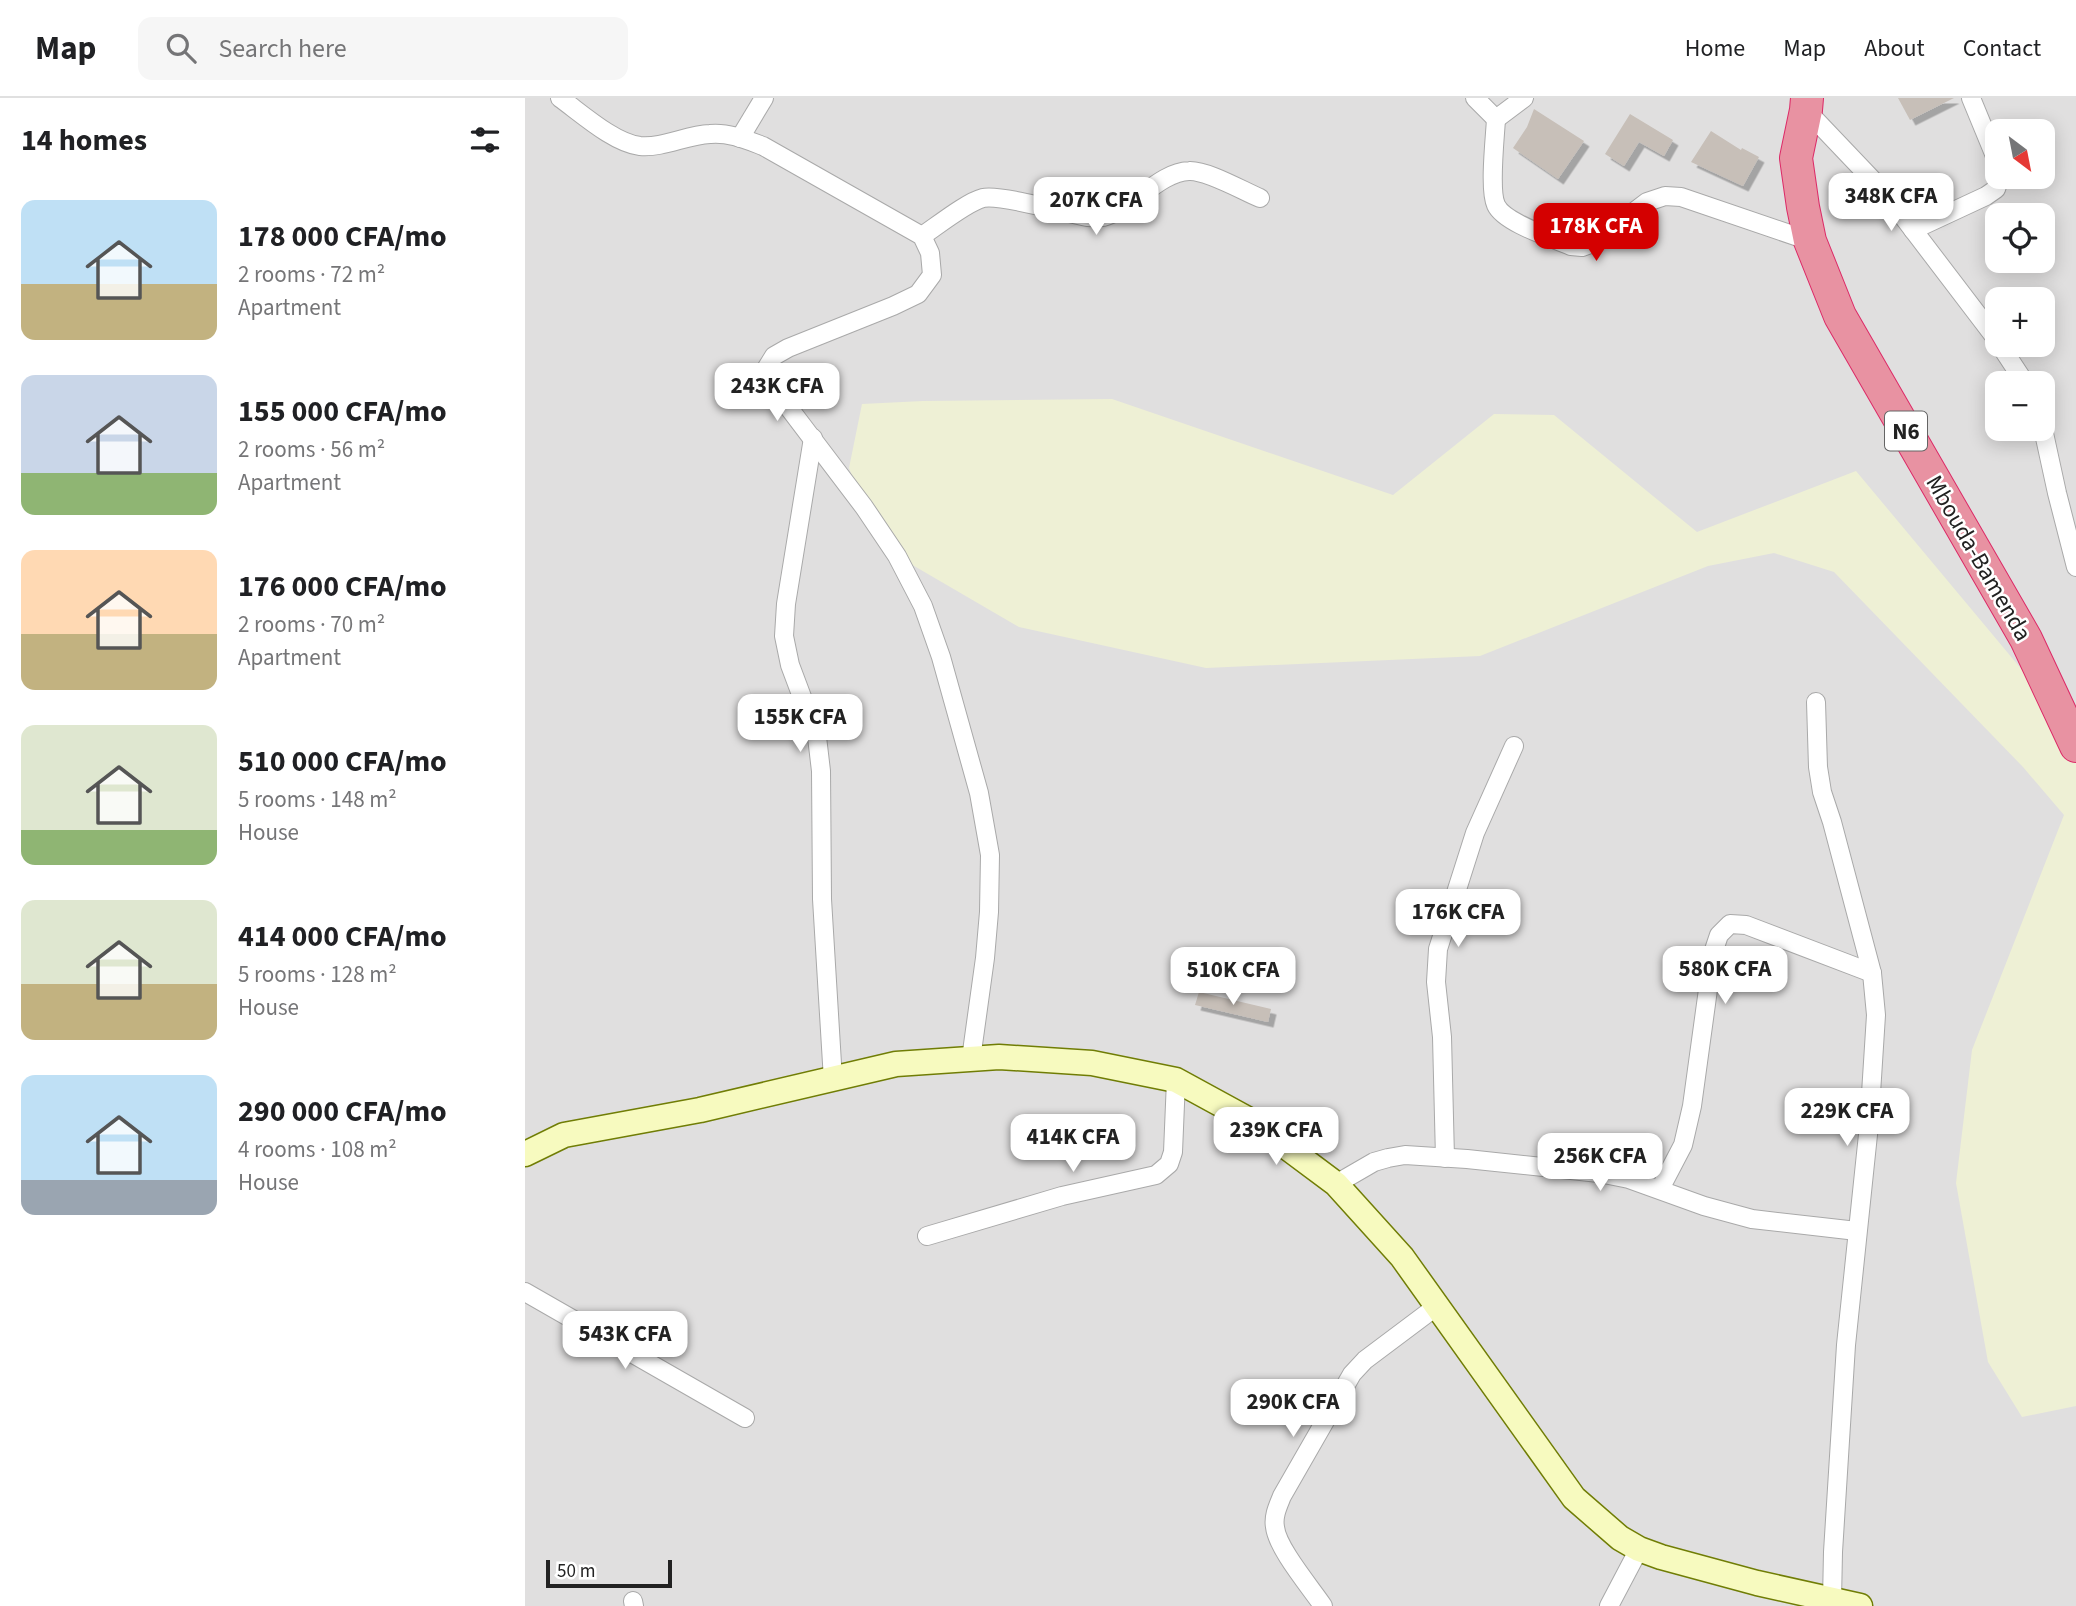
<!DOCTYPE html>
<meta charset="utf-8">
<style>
:root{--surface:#fff;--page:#f6f6f6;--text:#202124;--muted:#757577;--line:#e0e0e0;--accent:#d40000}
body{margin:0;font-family:"Source Sans 3",sans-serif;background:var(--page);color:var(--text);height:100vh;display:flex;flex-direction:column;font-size:26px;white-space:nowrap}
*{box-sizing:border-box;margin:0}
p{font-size:23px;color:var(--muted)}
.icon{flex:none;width:38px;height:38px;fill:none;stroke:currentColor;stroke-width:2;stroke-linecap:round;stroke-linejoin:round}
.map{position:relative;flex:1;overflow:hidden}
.details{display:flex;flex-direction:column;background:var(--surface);width:525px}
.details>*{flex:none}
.needle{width:46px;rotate:148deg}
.buttons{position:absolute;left:1460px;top:21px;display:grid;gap:14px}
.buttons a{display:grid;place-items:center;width:70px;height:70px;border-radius:14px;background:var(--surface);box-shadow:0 4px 18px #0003;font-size:35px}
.scale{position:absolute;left:21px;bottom:18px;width:126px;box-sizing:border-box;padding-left:7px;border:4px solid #222;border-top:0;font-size:19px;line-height:24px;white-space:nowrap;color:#222;-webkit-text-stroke:5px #fff;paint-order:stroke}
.price{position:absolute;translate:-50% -60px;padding:0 16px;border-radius:14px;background:#fff;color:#222;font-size:23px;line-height:46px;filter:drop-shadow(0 2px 4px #0008)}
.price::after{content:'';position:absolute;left:50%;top:42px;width:21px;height:16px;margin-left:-10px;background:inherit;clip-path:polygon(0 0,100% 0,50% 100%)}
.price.active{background:var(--accent);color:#fff}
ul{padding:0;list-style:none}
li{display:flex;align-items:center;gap:21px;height:175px;padding:0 21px}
li span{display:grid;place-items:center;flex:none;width:196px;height:140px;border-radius:14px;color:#555}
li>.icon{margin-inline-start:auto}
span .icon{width:84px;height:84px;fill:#fffc;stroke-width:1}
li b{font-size:30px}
h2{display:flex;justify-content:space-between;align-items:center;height:84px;padding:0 21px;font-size:30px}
header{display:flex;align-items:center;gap:42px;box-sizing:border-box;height:98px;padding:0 35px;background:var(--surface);border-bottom:2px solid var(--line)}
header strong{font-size:33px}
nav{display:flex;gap:38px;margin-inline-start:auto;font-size:24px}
.search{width:490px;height:63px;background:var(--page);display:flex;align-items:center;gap:18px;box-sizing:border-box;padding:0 24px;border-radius:14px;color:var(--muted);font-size:26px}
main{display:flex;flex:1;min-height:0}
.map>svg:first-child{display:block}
</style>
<header>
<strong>Map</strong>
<div class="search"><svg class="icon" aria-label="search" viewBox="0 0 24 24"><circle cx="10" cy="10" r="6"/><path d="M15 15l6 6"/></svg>Search here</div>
<nav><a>Home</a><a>Map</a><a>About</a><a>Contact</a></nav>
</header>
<main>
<section class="details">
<h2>14 homes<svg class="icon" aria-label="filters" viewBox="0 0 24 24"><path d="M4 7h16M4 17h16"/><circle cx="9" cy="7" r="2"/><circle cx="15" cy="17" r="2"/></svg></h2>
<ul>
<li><span style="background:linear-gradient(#bfe0f5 60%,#c2b280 0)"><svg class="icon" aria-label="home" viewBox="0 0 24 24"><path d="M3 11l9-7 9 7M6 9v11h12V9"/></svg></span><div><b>178 000 CFA/mo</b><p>2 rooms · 72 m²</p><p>Apartment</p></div></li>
<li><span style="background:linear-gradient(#c9d6e8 70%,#8fb573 0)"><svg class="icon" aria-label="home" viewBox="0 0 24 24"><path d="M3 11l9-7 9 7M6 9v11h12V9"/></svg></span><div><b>155 000 CFA/mo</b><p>2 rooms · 56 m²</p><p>Apartment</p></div></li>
<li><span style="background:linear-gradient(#ffd9b3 60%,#c2b280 0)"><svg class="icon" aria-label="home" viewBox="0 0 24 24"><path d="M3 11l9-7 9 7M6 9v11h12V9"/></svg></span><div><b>176 000 CFA/mo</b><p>2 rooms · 70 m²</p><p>Apartment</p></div></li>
<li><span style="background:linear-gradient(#dfe7d0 75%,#8fb573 0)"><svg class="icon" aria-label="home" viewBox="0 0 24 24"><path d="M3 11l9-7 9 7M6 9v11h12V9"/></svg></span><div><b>510 000 CFA/mo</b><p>5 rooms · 148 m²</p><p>House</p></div></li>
<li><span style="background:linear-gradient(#dfe7d0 60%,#c2b280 0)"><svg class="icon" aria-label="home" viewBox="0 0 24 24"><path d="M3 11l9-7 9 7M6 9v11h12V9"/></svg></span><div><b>414 000 CFA/mo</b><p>5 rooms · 128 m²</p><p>House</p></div></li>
<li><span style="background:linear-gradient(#bfe0f5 75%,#9aa5b1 0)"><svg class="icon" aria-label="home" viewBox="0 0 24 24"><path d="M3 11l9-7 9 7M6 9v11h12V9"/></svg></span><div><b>290 000 CFA/mo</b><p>4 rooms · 108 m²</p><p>House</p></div></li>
</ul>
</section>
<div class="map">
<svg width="1551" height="1508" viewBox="0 0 1551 1508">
<defs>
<filter id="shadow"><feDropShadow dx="5.5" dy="5.5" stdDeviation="0" flood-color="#0004"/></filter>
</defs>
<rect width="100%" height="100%" fill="#f2efe9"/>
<path fill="#e0dfdf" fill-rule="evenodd" d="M 0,0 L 1551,0 L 1551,1508 L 0,1508 ZM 1472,33 L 1517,33 L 1517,79 L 1472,79 ZM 1472,117 L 1517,117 L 1517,163 L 1472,163 ZM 1472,201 L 1517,201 L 1517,247 L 1472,247 ZM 1472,285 L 1517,285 L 1517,331 L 1472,331 Z"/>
<path fill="#eef0d5" d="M 587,301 L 868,397 L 969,316 L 1029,317 L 1172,434 L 1331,373 L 1528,609 L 1551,625 L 1551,1308 L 1497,1319 L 1463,1264 L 1431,1085 L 1447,952 L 1539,717 L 1498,669 L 1309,474 L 1249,455 L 1183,468 L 955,558 L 681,570 L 494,529 L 372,458 L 339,409 L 324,370 L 337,306 L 398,303 Z"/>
<g fill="#c7bfb8" filter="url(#shadow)">
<path d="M 1373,0 L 1429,0 L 1385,22 Z"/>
<path d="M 1009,11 L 1059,43 L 1033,81 L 988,50 L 1002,29 Z"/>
<path d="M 1105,16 L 1148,42 L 1139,58 L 1114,44 L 1099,68 L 1080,56 Z"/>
<path d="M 1186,33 L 1216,52 L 1217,50 L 1234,59 L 1218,88 L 1166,64 Z"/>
<path d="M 674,894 L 746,911 L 743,924 L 670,907 Z"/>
</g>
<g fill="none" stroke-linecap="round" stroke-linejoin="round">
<defs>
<g id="street">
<path d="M 35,0 C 56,15 89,45 115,48 C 139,50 161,37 185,36 C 203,34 222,42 238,48 L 397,138 L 405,155 L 407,177 L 393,196 L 368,208 L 263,250 L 249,258 L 241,271 L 242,281 L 339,409 L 372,458 L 398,508 L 416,559 L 454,695 L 465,757 L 464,814 L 460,860 L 446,961"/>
<path d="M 950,0 L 971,21 L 999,0"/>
<path d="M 1446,0 L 1472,63"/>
<path d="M 1281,12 L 1360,95 L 1472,242"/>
<path d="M 971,21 C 970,40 964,92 971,107 C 979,125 1028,140 1046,148 L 1057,149 L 1068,145 L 1122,104 L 1140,98 L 1156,99 L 1285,143"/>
<path d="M 215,40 L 239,0"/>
<path d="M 1388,132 L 1461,98 L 1471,91 L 1475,79"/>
<path d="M 397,138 C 412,128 442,104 458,100 C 475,96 541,115 562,119 C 567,119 573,120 578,119 C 608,111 634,74 664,73 C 682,72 718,93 735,100"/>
<path d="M 1475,247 L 1500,285"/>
<path d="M 1517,326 L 1532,395 L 1551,469"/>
<path d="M 288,340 L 261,506 L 259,538 L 265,567 L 292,639 L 296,673 L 297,801 L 308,982"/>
<path d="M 1291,604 L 1293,669 L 1297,694 L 1307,724 L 1347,875 L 1351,917 L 1344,1027 L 1321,1247 L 1308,1454 L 1307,1502"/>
<path d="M 920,1060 L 917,939 L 911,884 L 913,851 L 950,735 L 989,648"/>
<path d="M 811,1086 L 849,1064 L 863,1060 L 880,1057 L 942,1061 L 1074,1075 L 1104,1081 L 1179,1108 L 1227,1121 L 1332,1133"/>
<path d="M 1135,1091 L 1158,1047 L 1167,1008 L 1188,855 L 1194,837 L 1205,826 L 1221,827 L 1347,875"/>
<path d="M 402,1138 L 537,1098 L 631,1077 L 644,1066 L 648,1054 L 651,982"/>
<path d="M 0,1194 L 220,1320"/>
<path d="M 108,1503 L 109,1508"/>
<path d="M 798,1508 C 786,1490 752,1450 750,1429 C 748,1418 753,1408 757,1398 L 827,1276 L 840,1262 L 912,1208"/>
<path d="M 1084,1508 L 1114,1451"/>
</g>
<path id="secondary" d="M 0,1056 L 39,1037 L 175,1012 L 371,966 L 474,959 L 567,965 L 651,982 L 728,1024 L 811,1086 L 877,1159 L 1049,1400 L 1095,1440 L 1114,1451 L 1136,1459 L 1232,1485 L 1335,1508"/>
<path id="highway" d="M 1282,0 L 1281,12 L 1271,60 L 1278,109 L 1285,143 L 1315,218 L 1501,541 L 1551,648"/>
</defs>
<use href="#street" stroke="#a9a9a9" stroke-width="20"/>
<use href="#secondary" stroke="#707d05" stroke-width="27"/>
<use href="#highway" stroke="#dc2a67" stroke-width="34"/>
<use href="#street" stroke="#fff" stroke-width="18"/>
<use href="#secondary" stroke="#f7fabf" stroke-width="24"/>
<use href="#highway" stroke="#e892a2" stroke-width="32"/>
</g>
<g text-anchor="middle" stroke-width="5" stroke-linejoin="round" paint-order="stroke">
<rect fill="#fff" stroke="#646464" stroke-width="2" x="1360" y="313.5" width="42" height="39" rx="5"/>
<g font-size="23" font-weight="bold" fill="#222">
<text x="1381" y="341">N6</text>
</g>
<g font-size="24" fill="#222" stroke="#fff">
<text transform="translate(1454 460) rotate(60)" y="8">Mbouda-Bamenda</text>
</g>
</g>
</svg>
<div class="buttons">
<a><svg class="needle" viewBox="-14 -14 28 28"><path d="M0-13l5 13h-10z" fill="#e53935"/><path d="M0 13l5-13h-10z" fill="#757577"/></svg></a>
<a><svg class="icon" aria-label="locate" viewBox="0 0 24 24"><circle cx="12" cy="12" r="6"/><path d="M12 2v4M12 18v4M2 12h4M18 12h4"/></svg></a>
<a>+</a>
<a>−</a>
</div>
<div class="scale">50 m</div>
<b class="price" style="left:1366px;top:135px">348K CFA</b>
<b class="price" style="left:571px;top:139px">207K CFA</b>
<b class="price active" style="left:1071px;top:165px">178K CFA</b>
<b class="price" style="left:252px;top:325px">243K CFA</b>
<b class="price" style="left:275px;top:656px">155K CFA</b>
<b class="price" style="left:933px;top:851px">176K CFA</b>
<b class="price" style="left:1200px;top:908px">580K CFA</b>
<b class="price" style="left:708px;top:909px">510K CFA</b>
<b class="price" style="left:1322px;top:1050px">229K CFA</b>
<b class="price" style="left:751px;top:1069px">239K CFA</b>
<b class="price" style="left:548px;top:1076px">414K CFA</b>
<b class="price" style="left:1075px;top:1095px">256K CFA</b>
<b class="price" style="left:100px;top:1273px">543K CFA</b>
<b class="price" style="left:768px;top:1341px">290K CFA</b>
</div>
</main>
